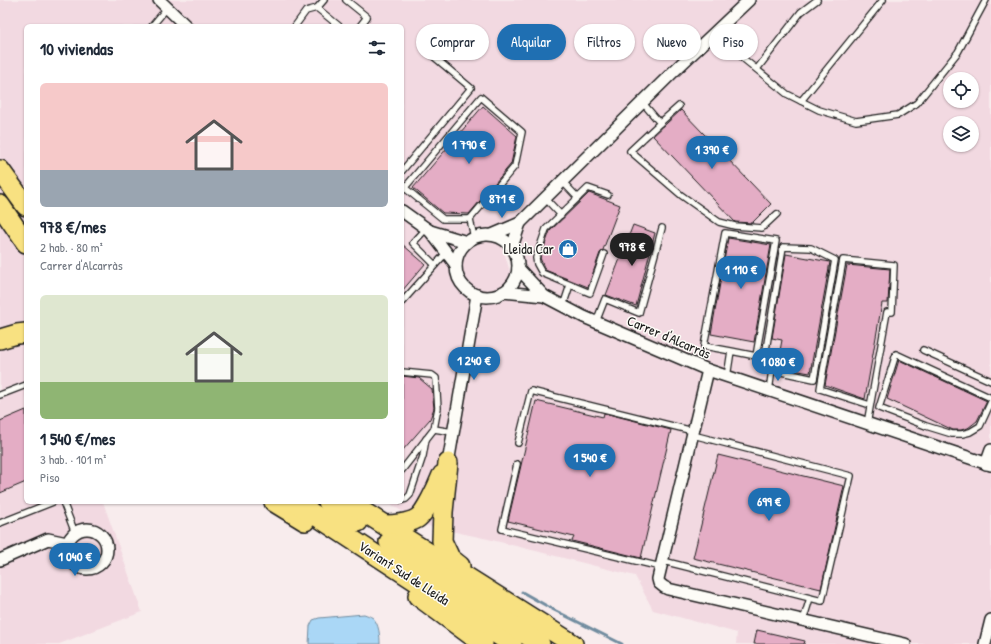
<!DOCTYPE html>
<html lang="es">
<meta charset="utf-8">
<style>
:root{--surface:#fff;--page:#f2f2f3;--text:#1f2937;--muted:#747a83;--accent:#1f6fb2}
body{margin:0;font-family:"Patrick Hand",sans-serif;background:var(--page);color:var(--text);height:100vh;display:flex;flex-direction:column;font-size:15px;white-space:nowrap}
*{box-sizing:border-box;margin:0}
p{font-size:13px;color:var(--muted)}
.icon{flex:none;width:22px;height:22px;fill:none;stroke:currentColor;stroke-width:2;stroke-linecap:round;stroke-linejoin:round}
.map{position:relative;flex:1;overflow:hidden}
.side{position:absolute;left:24px;top:24px;width:380px;height:480px;display:flex;flex-direction:column;background:var(--surface);border-radius:6px;box-shadow:0 1px 3px #0004}
.side>*{flex:none}
.hud{position:absolute;left:416px;top:24px;width:380px;height:36px;display:flex;gap:8px}
.buttons{position:absolute;left:943px;top:72px;display:grid;gap:8px}
.buttons a{display:grid;place-items:center;width:36px;height:36px;border-radius:50%;background:var(--surface);box-shadow:0 1px 3px #0004;font-size:20px}
.price{position:absolute;translate:-50% -34px;padding:0 9px;border-radius:14px;background:var(--accent);color:#fff;font-size:13px;line-height:26px;filter:drop-shadow(0 1px 2px #0008)}
.price::after{content:'';position:absolute;left:50%;top:24px;width:12px;height:9px;margin-left:-6px;background:inherit;clip-path:polygon(0 0,100% 0,50% 100%)}
.price.on{background:#222;color:#fff}
ul{padding:0;list-style:none}
li{display:grid;align-content:center;gap:8px;height:212px;padding:0 16px}
li span{display:grid;place-items:center;height:124px;border-radius:6px;color:#555}
li>.icon{margin-inline-start:auto}
span .icon{width:72px;height:72px;fill:#fffc;stroke-width:1}
li b{font-size:17px}
h2{display:flex;justify-content:space-between;align-items:center;height:48px;padding:0 16px;font-size:17px}
.tag{padding:0 14px;border-radius:18px;background:var(--surface);box-shadow:0 1px 3px #0004;font-size:14px;line-height:36px}
.tag.on{background:var(--accent);color:#fff}
.map>svg:first-child{display:block}
</style>
<div class="map">
<svg width="991" height="644" viewBox="0 0 991 644">
<rect width="100%" height="100%" fill="#f8eced"/>
<filter id="ink" filterUnits="userSpaceOnUse"><feTurbulence type="fractalNoise" baseFrequency=".025" numOctaves="2"/><feDisplacementMap in="SourceGraphic" scale="8" xChannelSelector="R" yChannelSelector="G"/><feConvolveMatrix kernelMatrix="1 2 1 2 8 2 1 2 1" color-interpolation-filters="sRGB"/></filter>
<g filter="url(#ink)">
<path fill="#f2d9e1" fill-rule="evenodd" d="M 0,0 L 991,0 L 991,644 L 736,644 L 737,633 L 653,610 L 635,576 L 488,539 L 428,526 L 386,502 L 402,502 L 402,26 L 26,26 L 26,502 L 103,502 L 142,612 L 59,644 L 0,644 ZM 950,79 L 972,79 L 972,101 L 950,101 ZM 950,123 L 972,123 L 972,145 L 950,145 ZM 523,224 L 515,252 L 523,274 L 557,303 L 513,282 L 500,238 Z"/>
<path fill="#aad7f6" stroke="#718c9f" d="M 364,614 C 367,615 370,616 373,618 C 379,624 380,636 380,644 L 309,644 L 310,626 L 313,620 L 319,618 Z"/>
<g fill="none" stroke-linecap="round" stroke-linejoin="round">
<path stroke="#718c9f" stroke-width="3" d="M 522,592 L 554,610 L 622,644"/>
</g>
<g fill="#e4adc5" stroke="#1c1c1c">
<path d="M 483,106 L 517,136 L 511,164 L 469,214 L 443,213 L 413,188 Z"/>
<path d="M 681,110 L 771,204 L 752,223 L 735,222 L 653,136 Z"/>
<path d="M 589,193 L 620,205 L 603,250 L 600,253 L 588,287 L 545,270 L 540,258 L 550,231 Z"/>
<path d="M 633,225 L 655,233 L 636,306 L 606,295 Z"/>
<path d="M 728,238 L 771,245 L 754,342 L 711,334 Z"/>
<path d="M 402,244 L 425,264 L 402,291 Z"/>
<path d="M 786,254 L 830,262 L 810,373 L 777,367 L 782,340 L 772,338 Z"/>
<path d="M 847,265 L 890,269 L 888,303 L 882,303 L 865,399 L 825,385 Z"/>
<path d="M 899,360 L 987,401 L 977,421 L 968,428 L 961,430 L 953,430 L 887,399 Z"/>
<path d="M 402,376 L 419,378 L 432,389 L 434,408 L 430,419 L 402,451 Z"/>
<path d="M 536,401 L 603,417 L 604,413 L 671,430 L 641,558 L 572,541 L 574,537 L 508,521 Z"/>
<path d="M 26,410 L 26,482 L 0,493 L 0,421 Z"/>
<path d="M 718,455 L 844,486 L 821,589 L 693,558 Z"/>
<path d="M 757,630 L 805,641 L 804,644 L 754,644 Z"/>
</g>
<g fill="none" stroke-linecap="round" stroke-linejoin="round">
<defs>
<g id="lane">
<path d="M 346,0 L 367,17 L 360,26"/>
<path d="M 317,8 L 324,0"/>
<path d="M 152,26 L 167,8"/>
<path d="M 295,26 L 306,11 L 317,8 L 339,26"/>
<path d="M 716,31 L 745,60 L 787,94 L 819,110 L 856,121 L 898,115 L 917,103 L 958,52 L 986,0"/>
<path d="M 757,69 L 801,12 L 817,0"/>
<path d="M 801,101 L 883,0"/>
<path d="M 642,102 L 660,123 L 630,151 L 681,195 L 719,222 L 735,226 L 762,228 L 777,214"/>
<path d="M 660,123 L 679,106"/>
<path d="M 402,171 L 471,88 L 433,56"/>
<path d="M 562,181 L 578,198"/>
<path d="M 405,188 L 443,219 L 470,219"/>
<path d="M 402,191 L 481,97 L 522,132 L 515,166 L 470,219"/>
<path d="M 545,198 L 561,215"/>
<path d="M 470,219 L 474,238"/>
<path d="M 426,229 L 413,243 L 435,265"/>
<path d="M 604,254 L 590,293 L 542,273 L 537,264 L 536,258 L 546,229 L 588,188 L 608,195"/>
<path d="M 402,302 L 446,253"/>
<path d="M 563,306 L 570,285"/>
<path d="M 596,322 L 605,299 L 639,313 L 662,228"/>
<path d="M 923,350 L 991,381"/>
<path d="M 402,372 L 432,375 L 436,378 L 438,408 L 434,429 L 453,432"/>
<path d="M 727,377 L 731,351 L 756,356 L 776,241 L 725,233 L 704,346 L 731,351"/>
<path d="M 769,391 L 772,370 L 814,379 L 835,260 L 811,248 L 783,247 L 763,368 L 772,370"/>
<path d="M 0,395 L 26,385"/>
<path d="M 991,398 L 896,354 L 879,408 L 926,426 L 952,434 L 962,434 L 970,432 L 980,426 L 991,402"/>
<path d="M 867,424 L 887,312 L 892,312 L 894,265 L 843,260 L 820,389 L 870,405"/>
<path d="M 518,443 L 531,391 L 693,431"/>
<path d="M 517,464 L 502,529 L 661,567"/>
<path d="M 402,470 L 434,429"/>
<path d="M 402,500 L 406,499 L 410,495 L 423,456 L 426,439"/>
<path d="M 63,502 L 75,533"/>
<path d="M 0,523 L 53,502"/>
<path d="M 663,561 L 822,601 L 851,476 L 693,435"/>
<path d="M 803,621 L 810,598"/>
</g>
<g id="street">
<path d="M 159,0 L 186,26"/>
<path d="M 402,211 L 430,231 L 456,265"/>
<path d="M 430,231 L 467,242"/>
<path d="M 492,235 L 520,223 L 673,72 L 749,0"/>
<circle cx="487" cy="266" r="31"/>
<path d="M 512,247 L 520,223"/>
<path d="M 518,268 L 544,296 L 584,317 L 708,370 L 991,465"/>
<path d="M 503,292 L 544,296"/>
<path d="M 708,370 L 658,579 L 659,583 L 664,587 L 668,589 L 905,644"/>
<path d="M 448,463 L 477,295"/>
<path d="M 986,464 L 991,450"/>
<circle cx="87" cy="549" r="20"/>
<path d="M 0,560 L 48,539 L 67,543"/>
<path d="M 985,644 L 991,620"/>
</g>
<g id="highway">
<path d="M 0,170 L 26,206"/>
<path d="M 0,205 L 26,243"/>
<path d="M 0,339 L 17,334 L 26,333"/>
<path d="M 448,463 L 443,512 L 442,541 L 450,558 L 460,566"/>
<path d="M 274,502 L 305,521"/>
<path d="M 295,502 L 512,644"/>
<path d="M 328,502 L 358,522"/>
<path d="M 348,502 L 573,644"/>
<path d="M 385,525 C 394,525 409,523 416,519 C 425,515 438,485 442,475"/>
<path d="M 389,542 L 540,644"/>
<path d="M 418,596 L 483,644"/>
</g>
</defs>
<use href="#lane" stroke="#1c1c1c" stroke-width="8"/>
<use href="#street" stroke="#1c1c1c" stroke-width="14"/>
<use href="#highway" stroke="#1c1c1c" stroke-width="22"/>
<use href="#lane" stroke="#fdfcf7" stroke-width="5.5"/>
<use href="#street" stroke="#fdfcf7" stroke-width="11"/>
<use href="#highway" stroke="#f8e181" stroke-width="19"/>
</g>
</g>
<defs>
<symbol id="shop-disc" viewBox="-11 -11 22 22"><circle r="9.5" fill="#1f6fb2" stroke="#fdfcf7"/><path d="M-5-2.5h2.3a2.7 3.5 0 0 1 5.4 0H5L5.5 6h-11ZM-1.5-2.5h3a1.5 2.3 0 0 0-3 0Z" fill="#fff"/></symbol>
</defs>
<g fill-rule="evenodd">
<use href="#shop-disc" x="557" y="238" width="22" height="22"/>
</g>
<g text-anchor="middle" stroke-width="3" stroke-linejoin="round" paint-order="stroke">
<g font-size="14" fill="#1c1c1c" stroke="#fdfcf7" text-anchor="end">
<text x="554" y="254">Lleida Car</text>
</g>
<g font-size="14" fill="#1c1c1c" stroke="#fdfcf7">
<text transform="translate(669 337) rotate(23)" y="5">Carrer d'Alcarràs</text>
<text transform="translate(404 573) rotate(33)" y="5">Variant Sud de Lleida</text>
</g>
</g>
</svg>
<div class="buttons">
<a><svg class="icon" aria-label="locate" viewBox="0 0 24 24"><circle cx="12" cy="12" r="6"/><path d="M12 2v4M12 18v4M2 12h4M18 12h4"/></svg></a>
<a><svg class="icon" aria-label="layers" viewBox="0 0 24 24"><path d="M12 4l9 5-9 5-9-5zM3 14l9 5 9-5"/></svg></a>
</div>
<b class="price" style="left:469px;top:165px">1 790 €</b>
<b class="price" style="left:712px;top:170px">1 390 €</b>
<b class="price" style="left:502px;top:219px">871 €</b>
<b class="price on" style="left:632px;top:267px">978 €</b>
<b class="price" style="left:741px;top:290px">1 110 €</b>
<b class="price" style="left:474px;top:381px">1 240 €</b>
<b class="price" style="left:778px;top:382px">1 080 €</b>
<b class="price" style="left:590px;top:478px">1 540 €</b>
<b class="price" style="left:769px;top:522px">699 €</b>
<b class="price" style="left:75px;top:577px">1 040 €</b>
<div class="hud">
<a class="tag">Comprar</a>
<a class="tag on">Alquilar</a>
<a class="tag">Filtros</a>
<a class="tag">Nuevo</a>
<a class="tag">Piso</a>
</div>
<section class="side">
<h2>10 viviendas<svg class="icon" aria-label="filters" viewBox="0 0 24 24"><path d="M4 7h16M4 17h16"/><circle cx="9" cy="7" r="2"/><circle cx="15" cy="17" r="2"/></svg></h2>
<ul>
<li><span style="background:linear-gradient(#f6c9c9 70%,#9aa5b1 0)"><svg class="icon" aria-label="home" viewBox="0 0 24 24"><path d="M3 11l9-7 9 7M6 9v11h12V9"/></svg></span><div><b>978 €/mes</b><p>2 hab. · 80 m²</p><p>Carrer d'Alcarràs</p></div></li>
<li><span style="background:linear-gradient(#dfe7d0 70%,#8fb573 0)"><svg class="icon" aria-label="home" viewBox="0 0 24 24"><path d="M3 11l9-7 9 7M6 9v11h12V9"/></svg></span><div><b>1 540 €/mes</b><p>3 hab. · 101 m²</p><p>Piso</p></div></li>
</ul>
</section>
</div>
